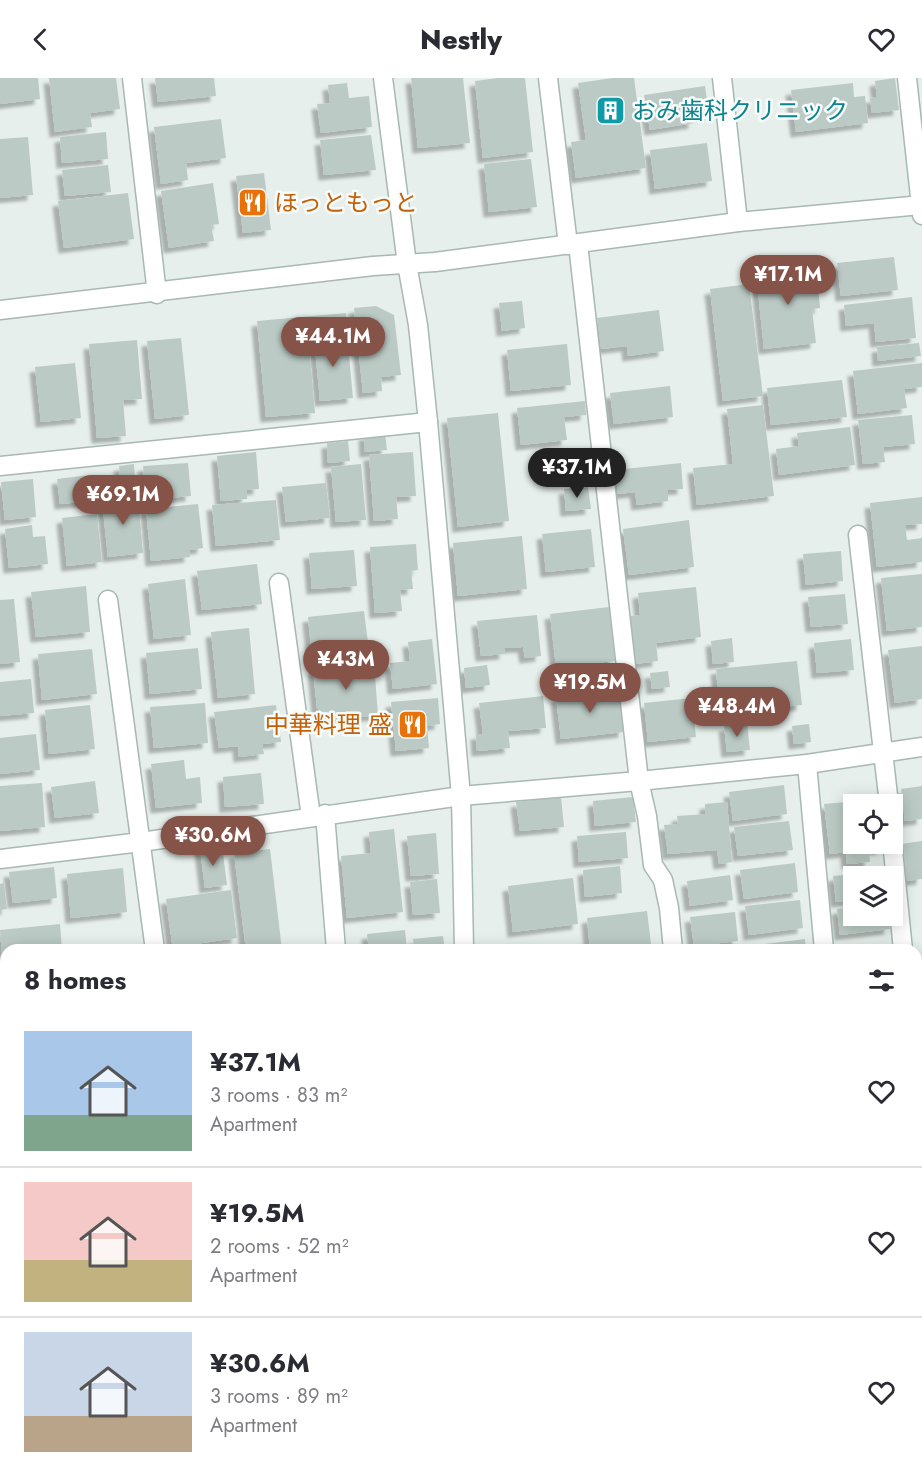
<!DOCTYPE html>
<meta charset="utf-8">
<style>
:root{--surface:#fff;--page:#f7f7f7;--text:#2b2b33;--muted:#7c7c81;--line:#e1e1e2;--accent:#855347}
body{margin:0;font-family:Jost,"Noto Sans JP",sans-serif;background:var(--page);color:var(--text);height:100vh;display:flex;flex-direction:column;font-size:22px;white-space:nowrap}
*{box-sizing:border-box;margin:0}
p{font-size:20px;color:var(--muted)}
.icon{flex:none;width:33px;height:33px;fill:none;stroke:currentColor;stroke-width:2;stroke-linecap:round;stroke-linejoin:round}
.map{position:relative;flex:1;overflow:hidden}
.details{position:absolute;left:0px;top:866px;width:922px;height:536px;display:flex;flex-direction:column;background:var(--surface);border-radius:18px 18px 0 0;box-shadow:0 3px 15px #0003}
.details>*{flex:none}
.fabs{position:absolute;left:843px;top:716px;display:grid;gap:12px}
.fabs a{display:grid;place-items:center;width:60px;height:60px;border-radius:0px;background:var(--surface);box-shadow:0 3px 15px #0003;font-size:30px}
.price{position:absolute;translate:-50% -51px;padding:0 14px;border-radius:21px;background:var(--accent);color:#fff;font-size:20px;line-height:39px;filter:drop-shadow(0 2px 3px #0008)}
.price::after{content:'';position:absolute;left:50%;top:36px;width:18px;height:14px;margin-left:-9px;background:inherit;clip-path:polygon(0 0,100% 0,50% 100%)}
.price.active{background:#222;color:#fff}
ul{padding:0;list-style:none}
li{display:flex;align-items:center;gap:18px;height:150px;padding:0 24px}
li+li{border-top:2px solid var(--line)}
li span{display:grid;place-items:center;flex:none;width:168px;height:120px;border-radius:0px;color:#555}
li>.icon{margin-inline-start:auto}
span .icon{width:72px;height:72px;fill:#fffc;stroke-width:1}
li b{font-size:26px}
h2{display:flex;justify-content:space-between;align-items:center;height:72px;padding:0 24px;font-size:26px}
header{display:flex;justify-content:space-between;align-items:center;height:78px;padding:0 24px;background:var(--surface);font-size:27px;font-weight:800}
.map>svg:first-child{display:block}
</style>
<header><svg class="icon" aria-label="back" viewBox="0 0 24 24"><path d="M15 5l-7 7 7 7"/></svg>Nestly<svg class="icon" aria-label="heart" viewBox="0 0 24 24"><path d="M12 20l-8-8c-3-5 5-10 8-4 3-6 11-1 8 4z"/></svg></header>
<div class="map">
<svg width="922" height="1400" viewBox="0 0 922 1400">
<defs>
<filter id="shadow"><feDropShadow dx="-5.5" dy="5.5" stdDeviation="1.5" flood-color="#0004"/></filter>
</defs>
<rect width="100%" height="100%" fill="#e6efeb"/>
<g fill="#bbcac4" filter="url(#shadow)">
<path d="M 0,0 L 38,0 L 40,21 L 0,26 Z"/>
<path d="M 49,0 L 116,0 L 120,31 L 90,35 L 92,49 L 55,54 Z"/>
<path d="M 155,0 L 214,0 L 216,18 L 158,24 Z"/>
<path d="M 411,0 L 463,0 L 470,65 L 418,70 Z"/>
<path d="M 498,0 L 525,0 L 533,74 L 483,80 L 475,3 Z"/>
<path d="M 613,0 L 634,0 L 646,90 L 576,100 L 571,64 L 586,62 L 578,5 Z"/>
<path d="M 895,0 L 899,32 L 872,35 L 870,20 L 877,19 L 875,3 Z"/>
<path d="M 347,5 L 349,20 L 369,18 L 372,49 L 321,55 L 317,26 L 330,25 L 328,7 Z"/>
<path d="M 853,5 L 854,19 L 865,18 L 868,45 L 796,54 L 791,12 Z"/>
<path d="M 705,8 L 709,37 L 693,39 L 694,45 L 650,52 L 644,17 Z"/>
<path d="M 221,41 L 226,80 L 186,85 L 188,102 L 161,106 L 154,49 Z"/>
<path d="M 106,54 L 108,81 L 62,85 L 60,59 Z"/>
<path d="M 371,57 L 376,92 L 324,97 L 320,62 Z"/>
<path d="M 28,59 L 33,117 L 0,120 L 0,61 Z"/>
<path d="M 707,65 L 712,103 L 655,111 L 650,72 Z"/>
<path d="M 531,81 L 537,129 L 489,134 L 484,86 Z"/>
<path d="M 108,87 L 111,114 L 65,118 L 62,92 Z"/>
<path d="M 264,95 L 271,152 L 243,155 L 236,98 Z"/>
<path d="M 213,105 L 219,146 L 211,147 L 214,163 L 169,170 L 161,113 Z"/>
<path d="M 128,115 L 134,161 L 64,170 L 58,123 Z"/>
<path d="M 894,179 L 898,212 L 841,218 L 837,185 Z"/>
<path d="M 816,187 L 820,230 L 812,231 L 816,265 L 764,271 L 756,194 Z"/>
<path d="M 749,206 L 763,318 L 723,323 L 710,211 Z"/>
<path d="M 912,219 L 916,260 L 876,264 L 874,245 L 846,248 L 844,227 Z"/>
<path d="M 522,223 L 525,250 L 502,253 L 499,225 Z"/>
<path d="M 376,228 L 394,237 L 401,297 L 381,299 L 382,313 L 363,315 L 354,230 Z"/>
<path d="M 659,232 L 664,273 L 628,278 L 627,268 L 601,271 L 597,240 Z"/>
<path d="M 346,235 L 348,251 L 308,255 L 315,335 L 266,339 L 257,243 Z"/>
<path d="M 347,257 L 353,320 L 320,323 L 314,259 Z"/>
<path d="M 181,260 L 189,337 L 155,341 L 147,263 Z"/>
<path d="M 137,262 L 142,321 L 123,322 L 126,358 L 97,360 L 89,266 Z"/>
<path d="M 919,265 L 921,278 L 878,283 L 877,269 Z"/>
<path d="M 567,266 L 571,307 L 511,313 L 507,272 Z"/>
<path d="M 75,285 L 81,340 L 41,344 L 35,289 Z"/>
<path d="M 922,285 L 922,309 L 904,311 L 907,330 L 858,336 L 853,293 Z"/>
<path d="M 842,302 L 847,339 L 771,347 L 767,310 Z"/>
<path d="M 670,308 L 673,339 L 614,346 L 610,315 Z"/>
<path d="M 585,323 L 586,337 L 564,339 L 567,362 L 521,367 L 517,330 Z"/>
<path d="M 763,327 L 774,418 L 697,427 L 693,390 L 733,386 L 727,331 Z"/>
<path d="M 498,335 L 509,443 L 458,449 L 447,340 Z"/>
<path d="M 912,337 L 915,366 L 883,369 L 885,384 L 863,386 L 858,342 Z"/>
<path d="M 850,349 L 855,387 L 779,397 L 776,371 L 799,368 L 797,355 Z"/>
<path d="M 385,355 L 387,372 L 365,374 L 364,357 Z"/>
<path d="M 348,363 L 350,383 L 328,385 L 327,365 Z"/>
<path d="M 256,374 L 259,411 L 247,412 L 247,421 L 221,423 L 217,378 Z"/>
<path d="M 413,374 L 416,418 L 396,419 L 398,441 L 374,443 L 369,377 Z"/>
<path d="M 188,385 L 191,418 L 146,422 L 143,388 Z"/>
<path d="M 681,385 L 683,411 L 668,412 L 668,423 L 637,427 L 635,414 L 618,416 L 615,392 Z"/>
<path d="M 134,386 L 136,412 L 121,414 L 119,388 Z"/>
<path d="M 361,386 L 366,442 L 336,444 L 331,389 Z"/>
<path d="M 90,397 L 93,423 L 60,426 L 57,401 Z"/>
<path d="M 33,401 L 36,439 L 5,442 L 1,404 Z"/>
<path d="M 326,405 L 330,440 L 286,444 L 282,409 Z"/>
<path d="M 588,409 L 591,431 L 566,433 L 564,411 Z"/>
<path d="M 138,418 L 143,475 L 108,479 L 102,422 Z"/>
<path d="M 922,419 L 922,446 L 905,447 L 907,462 L 922,460 L 922,484 L 877,489 L 870,425 Z"/>
<path d="M 276,422 L 280,462 L 216,468 L 212,427 Z"/>
<path d="M 198,426 L 203,470 L 189,472 L 190,479 L 151,483 L 146,431 Z"/>
<path d="M 97,436 L 102,484 L 67,488 L 62,440 Z"/>
<path d="M 689,442 L 694,489 L 629,497 L 623,451 Z"/>
<path d="M 32,447 L 33,459 L 45,458 L 48,486 L 9,490 L 5,451 Z"/>
<path d="M 591,451 L 595,489 L 546,494 L 542,456 Z"/>
<path d="M 522,458 L 527,511 L 458,518 L 453,465 Z"/>
<path d="M 416,466 L 418,492 L 411,493 L 413,511 L 400,512 L 402,533 L 375,535 L 370,469 Z"/>
<path d="M 354,472 L 357,508 L 312,511 L 309,475 Z"/>
<path d="M 841,473 L 843,503 L 806,507 L 803,476 Z"/>
<path d="M 257,486 L 262,526 L 202,532 L 197,493 Z"/>
<path d="M 922,496 L 922,549 L 887,553 L 881,500 Z"/>
<path d="M 185,501 L 191,557 L 154,561 L 148,506 Z"/>
<path d="M 86,508 L 90,554 L 36,559 L 31,514 Z"/>
<path d="M 696,509 L 701,559 L 656,565 L 658,583 L 635,586 L 629,538 L 640,537 L 638,515 Z"/>
<path d="M 845,516 L 848,546 L 811,549 L 808,519 Z"/>
<path d="M 14,521 L 20,584 L 0,586 L 0,522 Z"/>
<path d="M 609,529 L 615,583 L 556,589 L 550,536 Z"/>
<path d="M 364,533 L 369,573 L 312,578 L 308,539 Z"/>
<path d="M 537,537 L 541,578 L 525,580 L 523,569 L 504,570 L 505,576 L 481,578 L 477,543 Z"/>
<path d="M 249,550 L 255,616 L 218,620 L 211,554 Z"/>
<path d="M 732,560 L 734,584 L 713,586 L 711,563 Z"/>
<path d="M 432,561 L 437,606 L 393,611 L 390,585 L 410,583 L 408,564 Z"/>
<path d="M 851,561 L 854,592 L 817,595 L 814,565 Z"/>
<path d="M 922,568 L 922,621 L 895,625 L 888,572 Z"/>
<path d="M 198,570 L 202,611 L 150,616 L 146,575 Z"/>
<path d="M 92,571 L 97,616 L 42,622 L 38,576 Z"/>
<path d="M 797,583 L 802,627 L 720,635 L 716,591 Z"/>
<path d="M 374,585 L 378,637 L 330,642 L 317,630 L 313,591 Z"/>
<path d="M 487,587 L 490,607 L 466,610 L 464,590 Z"/>
<path d="M 668,593 L 670,609 L 652,611 L 650,595 Z"/>
<path d="M 31,601 L 34,635 L 0,638 L 0,604 Z"/>
<path d="M 619,611 L 624,654 L 561,661 L 556,619 Z"/>
<path d="M 543,618 L 546,650 L 508,653 L 510,670 L 477,673 L 476,656 L 483,656 L 479,625 Z"/>
<path d="M 438,620 L 440,646 L 427,648 L 429,670 L 396,673 L 391,624 Z"/>
<path d="M 692,620 L 696,659 L 648,664 L 644,625 Z"/>
<path d="M 205,625 L 208,665 L 154,670 L 150,629 Z"/>
<path d="M 90,627 L 95,671 L 49,676 L 45,632 Z"/>
<path d="M 276,627 L 281,664 L 262,666 L 264,676 L 239,679 L 238,668 L 219,670 L 214,634 Z"/>
<path d="M 747,645 L 750,672 L 727,674 L 724,648 Z"/>
<path d="M 809,646 L 811,664 L 794,666 L 792,648 Z"/>
<path d="M 36,656 L 40,692 L 0,696 L 0,660 Z"/>
<path d="M 184,682 L 186,701 L 200,699 L 202,725 L 156,730 L 151,686 Z"/>
<path d="M 261,695 L 264,726 L 225,729 L 223,699 Z"/>
<path d="M 95,703 L 99,735 L 55,740 L 51,709 Z"/>
<path d="M 42,705 L 45,749 L 0,753 L 0,708 Z"/>
<path d="M 784,707 L 787,736 L 733,743 L 729,714 Z"/>
<path d="M 922,708 L 922,741 L 905,743 L 901,711 Z"/>
<path d="M 561,719 L 564,749 L 520,753 L 516,724 Z"/>
<path d="M 633,719 L 636,744 L 595,748 L 593,723 Z"/>
<path d="M 877,721 L 878,726 L 854,726 L 854,765 L 882,765 L 882,771 L 869,772 L 870,784 L 847,786 L 846,774 L 830,776 L 824,726 Z"/>
<path d="M 727,724 L 732,784 L 719,786 L 717,772 L 668,776 L 664,747 L 678,746 L 677,738 L 705,736 L 705,726 Z"/>
<path d="M 789,743 L 793,772 L 738,778 L 734,749 Z"/>
<path d="M 394,751 L 403,834 L 347,840 L 341,778 L 371,775 L 369,754 Z"/>
<path d="M 626,754 L 628,780 L 579,784 L 577,758 Z"/>
<path d="M 436,755 L 439,796 L 411,798 L 407,758 Z"/>
<path d="M 922,763 L 922,801 L 906,803 L 901,766 Z"/>
<path d="M 222,768 L 227,807 L 205,810 L 200,770 Z"/>
<path d="M 270,771 L 282,872 L 246,872 L 234,775 Z"/>
<path d="M 795,785 L 798,814 L 744,821 L 740,792 Z"/>
<path d="M 620,788 L 622,815 L 585,819 L 583,792 Z"/>
<path d="M 54,789 L 57,820 L 13,825 L 9,794 Z"/>
<path d="M 123,790 L 127,834 L 71,840 L 67,796 Z"/>
<path d="M 883,793 L 884,798 L 854,798 L 854,822 L 836,824 L 833,798 Z"/>
<path d="M 730,797 L 733,822 L 690,828 L 687,803 Z"/>
<path d="M 573,800 L 578,846 L 513,854 L 508,808 Z"/>
<path d="M 437,801 L 440,835 L 413,837 L 410,804 Z"/>
<path d="M 4,805 L 7,831 L 0,832 L 0,806 Z"/>
<path d="M 231,812 L 237,860 L 202,865 L 202,872 L 173,872 L 166,821 Z"/>
<path d="M 800,822 L 803,850 L 749,857 L 745,828 Z"/>
<path d="M 854,829 L 854,837 L 888,837 L 890,851 L 840,857 L 837,831 Z"/>
<path d="M 647,833 L 651,866 L 590,872 L 587,840 Z"/>
<path d="M 735,834 L 738,863 L 694,868 L 690,839 Z"/>
<path d="M 60,846 L 62,872 L 6,872 L 6,889 L 3,889 L 0,852 Z"/>
<path d="M 405,852 L 407,872 L 369,872 L 367,856 Z"/>
<path d="M 443,858 L 445,872 L 414,872 L 413,861 Z"/>
<path d="M 805,861 L 806,872 L 751,872 L 750,868 Z"/>
<path d="M 916,943 L 921,943 L 922,950 L 922,984 L 916,984 Z"/>
<path d="M 922,1044 L 922,1083 L 916,1084 L 916,1045 Z"/>
<path d="M 916,1185 L 922,1188 L 920,1252 L 916,1250 Z"/>
<path d="M 917,1293 L 922,1295 L 922,1364 L 916,1362 Z"/>
<rect x="18" y="1395" width="26" height="5"/>
<rect x="75" y="1395" width="30" height="5"/>
<rect x="188" y="1395" width="48" height="5"/>
<path d="M 285,1395 L 322,1395 L 320,1400 L 283,1400 Z"/>
<path d="M 352,1395 L 391,1395 L 389,1400 L 350,1400 Z"/>
<path d="M 447,1395 L 489,1395 L 487,1400 L 446,1400 Z"/>
<path d="M 513,1395 L 566,1395 L 564,1400 L 549,1398 L 549,1400 L 526,1400 Z"/>
<path d="M 583,1395 L 609,1395 L 607,1400 L 582,1400 Z"/>
<path d="M 636,1395 L 688,1395 L 686,1400 L 634,1400 Z"/>
<path d="M 747,1395 L 789,1395 L 787,1400 L 745,1400 Z"/>
<path d="M 826,1395 L 851,1395 L 864,1400 L 824,1400 Z"/>
</g>
<g fill="none" stroke-linecap="round" stroke-linejoin="round">
<defs>
<g id="minor">
<path d="M 132,0 L 157,216"/>
<path d="M 383,0 L 407,186 L 418,247 L 428,344 L 461,718 L 464,872"/>
<path d="M 548,0 L 568,167"/>
<path d="M 722,0 L 738,144"/>
<path d="M 907,0 L 922,137"/>
<path d="M 578,166 L 639,703 L 647,738 L 653,787 L 663,802 L 669,830 L 673,872"/>
<path d="M 0,232 L 373,188 L 435,184 L 738,144 L 922,127"/>
<path d="M 0,388 L 428,344"/>
<path d="M 858,457 L 889,726"/>
<path d="M 279,505 L 311,739"/>
<path d="M 108,522 L 155,872"/>
<path d="M 807,686 L 824,872"/>
<path d="M 325,736 L 336,872"/>
<path d="M 892,763 L 903,872"/>
<path d="M 0,781 L 141,764 L 461,718 L 639,703 L 807,686 L 922,669"/>
<path d="M 0,1034 L 6,1088"/>
<path d="M 916,1124 L 922,1123"/>
<path d="M 0,1271 L 6,1271"/>
<path d="M 331,1400 L 333,1395"/>
<path d="M 733,1400 L 735,1395"/>
<path d="M 807,1400 L 809,1395"/>
</g>
</defs>
<use href="#minor" stroke="#a8b8b2" stroke-width="21"/>
<use href="#minor" stroke="#fff" stroke-width="18"/>
</g>
<defs>
<symbol id="building-square" viewBox="-11 -11 22 22"><rect x="-9" y="-9" width="18" height="18" rx="4" fill="#0f9aa8" stroke="#f7fbf9"/><path d="M-4-6H4V6H1V3H-1V6H-4ZM-2.5-4.3h1.7v1.8h-1.7ZM.8-4.3h1.7v1.8H.8ZM-2.5-1h1.7V.8h-1.7ZM.8-1h1.7V.8H.8Z" fill="#fff"/></symbol>
<symbol id="restaurant-square" viewBox="-11 -11 22 22"><rect x="-9" y="-9" width="18" height="18" rx="4" fill="#e8710a" stroke="#f7fbf9"/><path d="M-5-6h1v4h1v-4h1v4h1v-4h1v5L-1.5 .5V6h-2V.5L-5-1ZM5-6V6H3V1.5H1.5Q1.5-4 5-6Z" fill="#fff"/></symbol>
</defs>
<g fill-rule="evenodd">
<use href="#building-square" x="594" y="16" width="33" height="33"/>
<use href="#restaurant-square" x="236" y="108" width="33" height="33"/>
<use href="#restaurant-square" x="396" y="630" width="33" height="33"/>
</g>
<g text-anchor="middle" stroke-width="5" stroke-linejoin="round" paint-order="stroke">
<g font-size="24" fill="#0d838f" stroke="#f7fbf9" text-anchor="start">
<text x="632" y="41">おみ歯科クリニック</text>
</g>
<g font-size="24" fill="#c56008" stroke="#f7fbf9" text-anchor="start">
<text x="274" y="133">ほっともっと</text>
<text x="392" y="655" text-anchor="end">中華料理 盛</text>
</g>
</g>
</svg>
<div class="fabs">
<a><svg class="icon" aria-label="locate" viewBox="0 0 24 24"><circle cx="12" cy="12" r="6"/><path d="M12 2v4M12 18v4M2 12h4M18 12h4"/></svg></a>
<a><svg class="icon" aria-label="layers" viewBox="0 0 24 24"><path d="M12 4l9 5-9 5-9-5zM3 14l9 5 9-5"/></svg></a>
</div>
<b class="price" style="left:788px;top:228px">¥17.1M</b>
<b class="price" style="left:333px;top:290px">¥44.1M</b>
<b class="price active" style="left:577px;top:421px">¥37.1M</b>
<b class="price" style="left:123px;top:448px">¥69.1M</b>
<b class="price" style="left:346px;top:613px">¥43M</b>
<b class="price" style="left:590px;top:636px">¥19.5M</b>
<b class="price" style="left:737px;top:660px">¥48.4M</b>
<b class="price" style="left:213px;top:789px">¥30.6M</b>
<section class="details">
<h2>8 homes<svg class="icon" aria-label="filters" viewBox="0 0 24 24"><path d="M4 7h16M4 17h16"/><circle cx="9" cy="7" r="2"/><circle cx="15" cy="17" r="2"/></svg></h2>
<ul>
<li><span style="background:linear-gradient(#a9c7e8 70%,#7fa58c 0)"><svg class="icon" aria-label="home" viewBox="0 0 24 24"><path d="M3 11l9-7 9 7M6 9v11h12V9"/></svg></span><div><b>¥37.1M</b><p>3 rooms · 83 m²</p><p>Apartment</p></div><svg class="icon" aria-label="heart" viewBox="0 0 24 24"><path d="M12 20l-8-8c-3-5 5-10 8-4 3-6 11-1 8 4z"/></svg></li>
<li><span style="background:linear-gradient(#f6c9c9 65%,#c2b280 0)"><svg class="icon" aria-label="home" viewBox="0 0 24 24"><path d="M3 11l9-7 9 7M6 9v11h12V9"/></svg></span><div><b>¥19.5M</b><p>2 rooms · 52 m²</p><p>Apartment</p></div><svg class="icon" aria-label="heart" viewBox="0 0 24 24"><path d="M12 20l-8-8c-3-5 5-10 8-4 3-6 11-1 8 4z"/></svg></li>
<li><span style="background:linear-gradient(#c9d6e8 70%,#b9a48a 0)"><svg class="icon" aria-label="home" viewBox="0 0 24 24"><path d="M3 11l9-7 9 7M6 9v11h12V9"/></svg></span><div><b>¥30.6M</b><p>3 rooms · 89 m²</p><p>Apartment</p></div><svg class="icon" aria-label="heart" viewBox="0 0 24 24"><path d="M12 20l-8-8c-3-5 5-10 8-4 3-6 11-1 8 4z"/></svg></li>
</ul>
</section>
</div>
